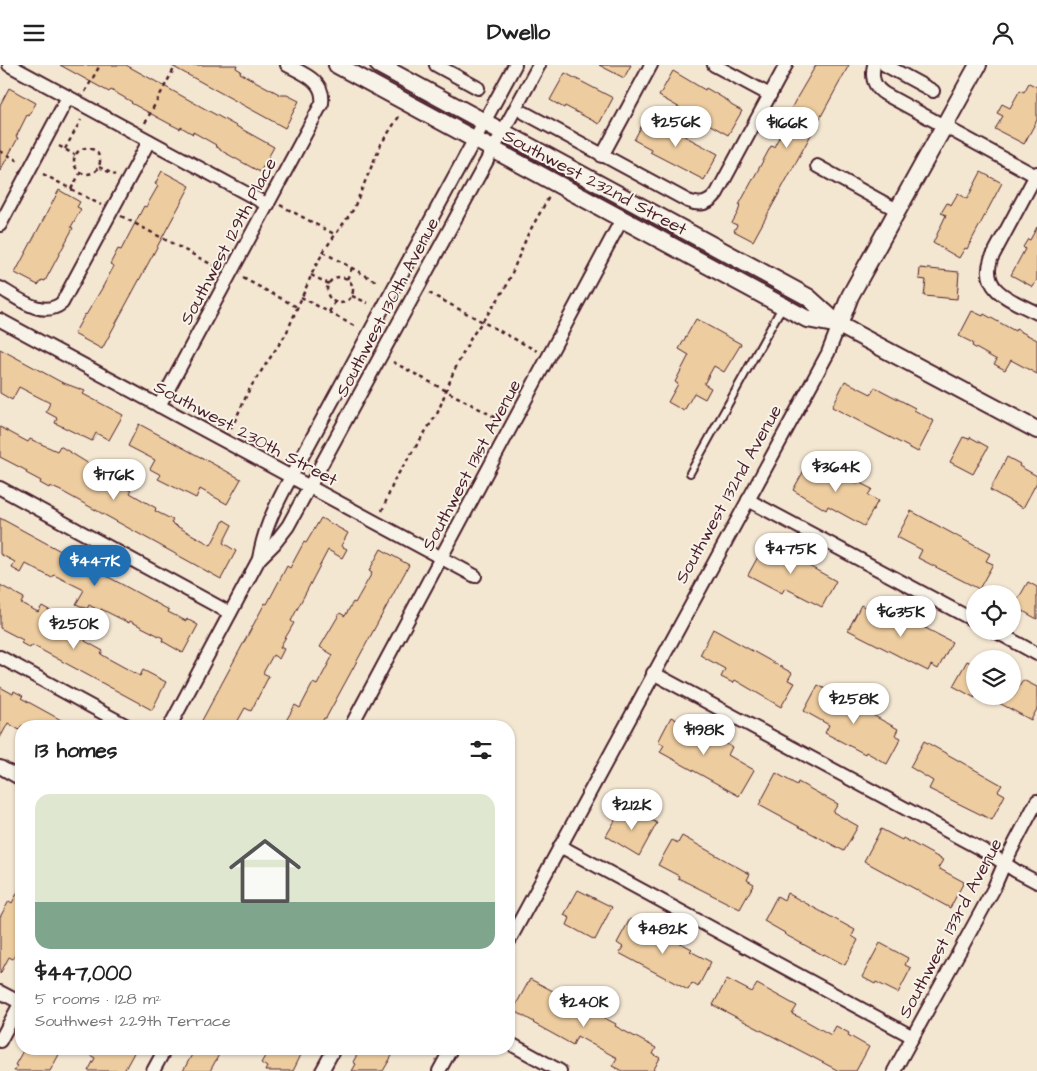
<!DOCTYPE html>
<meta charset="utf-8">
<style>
:root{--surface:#fff;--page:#f6f6f6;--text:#222;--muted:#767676;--accent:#1f6fb2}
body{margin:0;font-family:"Architects Daughter",sans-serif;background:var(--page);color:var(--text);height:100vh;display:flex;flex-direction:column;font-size:19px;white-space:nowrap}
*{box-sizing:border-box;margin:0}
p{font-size:16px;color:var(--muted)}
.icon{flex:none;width:28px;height:28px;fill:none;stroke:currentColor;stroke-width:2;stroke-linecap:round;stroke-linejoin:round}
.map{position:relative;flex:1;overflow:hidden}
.side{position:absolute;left:15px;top:655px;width:500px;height:335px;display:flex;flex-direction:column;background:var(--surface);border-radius:20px;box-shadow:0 1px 4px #0004}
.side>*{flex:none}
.controls{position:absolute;left:966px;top:520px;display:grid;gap:10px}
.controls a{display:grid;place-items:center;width:55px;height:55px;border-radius:50%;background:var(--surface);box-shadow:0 1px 4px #0004;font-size:25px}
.price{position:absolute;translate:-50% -42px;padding:0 11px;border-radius:18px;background:#fff;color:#222;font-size:16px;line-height:32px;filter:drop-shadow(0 1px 2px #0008)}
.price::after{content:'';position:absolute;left:50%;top:30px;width:15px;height:11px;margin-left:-8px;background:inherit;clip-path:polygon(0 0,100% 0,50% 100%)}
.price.active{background:var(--accent);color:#fff}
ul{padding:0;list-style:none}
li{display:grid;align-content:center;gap:10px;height:265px;padding:0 20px}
li span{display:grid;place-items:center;height:155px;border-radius:15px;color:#555}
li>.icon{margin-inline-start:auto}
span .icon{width:90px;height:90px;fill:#fffc;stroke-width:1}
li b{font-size:21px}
h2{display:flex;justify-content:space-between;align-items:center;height:60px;padding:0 20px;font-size:21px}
header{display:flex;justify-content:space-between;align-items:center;height:65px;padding:0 20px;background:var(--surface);font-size:22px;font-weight:700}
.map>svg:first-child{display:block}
</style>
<header><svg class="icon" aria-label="menu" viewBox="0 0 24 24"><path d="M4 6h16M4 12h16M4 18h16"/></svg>Dwello<svg class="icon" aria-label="person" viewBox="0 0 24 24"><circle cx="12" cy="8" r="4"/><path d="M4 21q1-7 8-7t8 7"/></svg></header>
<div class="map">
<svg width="1037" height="1006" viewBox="0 0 1037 1006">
<rect width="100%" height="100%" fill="#f4e7d2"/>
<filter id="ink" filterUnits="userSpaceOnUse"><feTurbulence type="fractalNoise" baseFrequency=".02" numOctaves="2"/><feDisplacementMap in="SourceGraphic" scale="10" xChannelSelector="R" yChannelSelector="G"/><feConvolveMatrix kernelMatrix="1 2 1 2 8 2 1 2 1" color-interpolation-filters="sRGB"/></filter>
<g filter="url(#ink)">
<g fill="#edcc9f" stroke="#4a1f2b">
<path d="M 60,0 L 126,0 L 274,82 L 260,107 L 220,85 L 220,84 L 215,81 L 216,80 L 193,67 L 193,69 L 181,62 L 180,64 L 168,58 L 131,38 L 132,37 L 111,25 L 109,27 Z"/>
<path d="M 170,0 L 237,0 L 236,3 L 241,6 L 240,8 L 281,30 L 287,30 L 299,36 L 285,63 Z"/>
<path d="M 599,0 L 631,0 L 624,13 Z"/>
<path d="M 816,0 L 849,0 L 753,176 L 734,166 L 737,160 L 732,158 L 738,147 L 740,141 L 739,140 L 771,81 L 774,82 L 791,49 L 789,48 L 795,36 Z"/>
<path d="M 673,6 L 705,25 L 706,23 L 718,30 L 728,36 L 731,40 L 742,46 L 728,70 L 659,31 Z"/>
<path d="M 565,8 L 613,33 L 599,59 L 565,41 L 564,43 L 550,35 Z"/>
<path d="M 1029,18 L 1037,22 L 1037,55 L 1024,79 L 995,64 L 1003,51 L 997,48 L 1002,39 L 1010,43 L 1020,25 L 1024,27 Z"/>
<path d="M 9,23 L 36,38 L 29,51 L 27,50 L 16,72 L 18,73 L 0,106 L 0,40 Z"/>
<path d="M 647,51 L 718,89 L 704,115 L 650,87 L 651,84 L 634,75 Z"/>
<path d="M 162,106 L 190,121 L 102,284 L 74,269 L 85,249 L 86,250 L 101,225 L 114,201 L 110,199 L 118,184 L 121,185 L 144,141 L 146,142 L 158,121 L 155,119 Z"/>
<path d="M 981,107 L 1002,118 L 967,184 L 965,183 L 959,193 L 933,178 L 946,150 L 941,148 L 947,138 L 951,140 L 958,128 L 967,134 Z"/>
<path d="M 59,125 L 80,137 L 77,142 L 81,144 L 71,162 L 73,163 L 45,216 L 42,215 L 38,220 L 15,208 Z"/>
<path d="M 1037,162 L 1037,215 L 1033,222 L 1011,210 L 1025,184 L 1023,182 L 1028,174 L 1030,175 Z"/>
<path d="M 920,203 L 959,207 L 957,234 L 924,231 L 926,215 L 919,214 Z"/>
<path d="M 972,246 L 983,251 L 984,249 L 1015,266 L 1016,264 L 1037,275 L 1037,309 L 1011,295 L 1005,305 L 994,299 L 997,295 L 972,281 L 973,278 L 959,271 Z"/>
<path d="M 696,254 L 741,279 L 724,307 L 714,301 L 704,319 L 711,323 L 705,334 L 694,328 L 684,346 L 668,337 L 678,319 L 675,317 L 689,290 L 679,284 Z"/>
<path d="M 0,284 L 61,317 L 85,326 L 83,329 L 123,350 L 109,375 L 96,368 L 92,376 L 55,358 L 57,353 L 46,347 L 50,338 L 19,322 L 12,335 L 0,328 Z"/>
<path d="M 845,316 L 871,329 L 875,322 L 915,343 L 914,345 L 934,356 L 918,387 L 832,342 Z"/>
<path d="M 139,359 L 241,414 L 227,439 L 200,424 L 196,433 L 158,414 L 161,410 L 150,404 L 155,395 L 128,381 Z"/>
<path d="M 0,362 L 28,377 L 30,374 L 57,386 L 60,381 L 94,402 L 91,407 L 108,417 L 112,410 L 122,416 L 120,420 L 131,426 L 130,428 L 156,443 L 155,446 L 173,455 L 171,458 L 211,480 L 224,455 L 232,460 L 223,478 L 236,486 L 221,514 L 63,427 L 50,421 L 49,423 L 40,418 L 41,416 L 26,408 L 27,406 L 0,392 Z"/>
<path d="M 963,372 L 969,374 L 970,372 L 988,382 L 973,409 L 950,397 Z"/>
<path d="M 1007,392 L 1020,399 L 1019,401 L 1037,411 L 1037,417 L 1023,443 L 990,425 Z"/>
<path d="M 817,396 L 857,418 L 858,417 L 872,424 L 868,430 L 878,436 L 864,461 L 828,441 L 826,445 L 793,425 L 807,400 L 813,403 Z"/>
<path d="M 911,446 L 990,489 L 986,496 L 993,499 L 979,524 L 918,493 L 922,485 L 897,472 Z"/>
<path d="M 0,453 L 169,545 L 168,547 L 186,556 L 187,554 L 198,560 L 183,588 L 162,576 L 163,573 L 130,556 L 129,558 L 101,544 L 100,546 L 89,540 L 87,544 L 76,539 L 84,525 L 54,510 L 52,513 L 26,499 L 21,508 L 12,503 L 15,497 L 0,489 Z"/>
<path d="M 321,453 L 348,468 L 341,481 L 347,484 L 342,493 L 328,485 L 291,556 L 294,558 L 280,582 L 284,584 L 279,594 L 273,590 L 263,608 L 269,611 L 251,646 L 245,643 L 235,661 L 199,661 L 265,538 L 267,539 L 287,501 L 290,503 L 304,477 L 306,478 Z"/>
<path d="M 766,477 L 836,516 L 822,542 L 785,523 L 782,528 L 748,510 Z"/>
<path d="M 381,484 L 409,500 L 326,653 L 324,653 L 320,661 L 283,661 L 295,640 L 300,643 L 313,618 L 317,620 L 333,590 L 320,582 L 340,548 L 345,551 L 353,537 L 355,538 L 372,508 L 369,506 Z"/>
<path d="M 1028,517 L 1037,522 L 1037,554 L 1014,541 Z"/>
<path d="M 0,520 L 24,533 L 21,538 L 38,547 L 42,541 L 51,546 L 49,551 L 61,557 L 59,559 L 86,574 L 85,576 L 103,586 L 101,589 L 109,594 L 140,611 L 143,605 L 166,617 L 152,645 L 32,580 L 30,583 L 21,578 L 23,575 L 0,563 Z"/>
<path d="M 861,540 L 887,554 L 891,545 L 952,577 L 938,604 L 931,600 L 928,606 L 848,565 Z"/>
<path d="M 713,564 L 792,608 L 788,615 L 795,618 L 781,642 L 735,615 L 733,618 L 721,612 L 725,604 L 700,590 Z"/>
<path d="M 967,596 L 975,600 L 975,633 L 953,621 Z"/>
<path d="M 1023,615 L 1037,622 L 1037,644 L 1031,655 L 986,631 L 1014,631 Z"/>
<path d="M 818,620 L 898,664 L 895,670 L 901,673 L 887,699 L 866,687 L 865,689 L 825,668 L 829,660 L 804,646 Z"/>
<path d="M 0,622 L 13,629 L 14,626 L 23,631 L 21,633 L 72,661 L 21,661 L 21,666 L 8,658 L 0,673 Z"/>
<path d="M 671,652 L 692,663 L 693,661 L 732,682 L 728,690 L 754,705 L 739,731 L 660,687 L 664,680 L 658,677 Z"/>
<path d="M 924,676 L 1002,720 L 998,726 L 1005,730 L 992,755 L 929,724 L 933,716 L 910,702 Z"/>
<path d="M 776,708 L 797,720 L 798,717 L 838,739 L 833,747 L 858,761 L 844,786 L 759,740 Z"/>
<path d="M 629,743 L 657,758 L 639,791 L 606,771 L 620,747 L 626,750 Z"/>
<path d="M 881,764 L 902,775 L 903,773 L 943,795 L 938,803 L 964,817 L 950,843 L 864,796 Z"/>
<path d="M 682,771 L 750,809 L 747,815 L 754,819 L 740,844 L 678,813 L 679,811 L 658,800 L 672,775 L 678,778 Z"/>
<path d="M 21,821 L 21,878 L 13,894 L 9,892 L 0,909 L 0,852 L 9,836 L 12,838 Z"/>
<path d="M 578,825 L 612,842 L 595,875 L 567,860 L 570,853 L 564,850 Z"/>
<path d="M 787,828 L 855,865 L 852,871 L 858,875 L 845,900 L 824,889 L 823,890 L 784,869 L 785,868 L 764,856 L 777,831 L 784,835 Z"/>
<path d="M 630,854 L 651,865 L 652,863 L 692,884 L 690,886 L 711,897 L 698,922 L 692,918 L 688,925 L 619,888 L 623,882 L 617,878 Z"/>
<path d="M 880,878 L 908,893 L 905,900 L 911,903 L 898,928 L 876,917 L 875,919 L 862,912 Z"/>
<path d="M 530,914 L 616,959 L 615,961 L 656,983 L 653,989 L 660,993 L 653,1006 L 622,1006 L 612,1001 L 617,993 L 577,971 L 573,980 L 533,958 L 534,957 L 513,945 Z"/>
<path d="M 727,914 L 752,927 L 757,919 L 797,941 L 792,949 L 799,952 L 831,970 L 836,961 L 849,968 L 848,970 L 869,982 L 856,1006 L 839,1006 L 713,940 Z"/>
<path d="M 24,984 L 62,984 L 50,1006 L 14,1006 L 17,1001 L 15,1000 Z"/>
<path d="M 79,984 L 136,984 L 124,1006 L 88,1006 L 95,993 Z"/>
<path d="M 195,984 L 222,984 L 210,1006 L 183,1006 Z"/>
<path d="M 269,984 L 304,984 L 293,1006 L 265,1006 L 267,1002 L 261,998 Z"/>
<path d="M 363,984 L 396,984 L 383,1006 L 352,1006 L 356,999 L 353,997 L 358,988 L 360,989 Z"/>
</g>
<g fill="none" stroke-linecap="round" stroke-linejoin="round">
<defs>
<path id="service" d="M 690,408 L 782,242"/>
<g id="minor">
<path d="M 9,0 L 268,140"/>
<path d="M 436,0 L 478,23"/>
<path d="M 714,0 L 770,30"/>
<path d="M 874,0 C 871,13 874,22 885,29 L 1036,111"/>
<path d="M 885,0 L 933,26"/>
<path d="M 525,48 L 688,136 C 700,141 709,139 717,128 L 786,0"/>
<path d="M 602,91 L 651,0"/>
<path d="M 817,101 L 897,145"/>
<path d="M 1037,108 L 991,194 C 980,227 1014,236 1037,248"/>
<path d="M 0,160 L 68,32"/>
<path d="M 0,223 C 18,233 42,254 62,238 L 149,76"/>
<path d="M 0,255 L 475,511"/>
<path d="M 159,341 L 322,38 C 325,16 304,9 287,0"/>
<path d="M 0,423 L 230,548"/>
<path d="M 748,435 L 975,556"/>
<path d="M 259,494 L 274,479 L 288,461 L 539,0"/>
<path d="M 995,566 L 1037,589"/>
<path d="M 0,592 L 127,661"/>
<path d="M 653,608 L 990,789 L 1016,806 L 1037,817"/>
<path d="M 170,661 L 259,494 C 263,468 273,446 285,423 L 515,0"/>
<path d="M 351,661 L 622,154"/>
<path d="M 0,702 L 21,714"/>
<path d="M 560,781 L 913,972"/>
<path d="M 509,876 L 828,288 L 839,260"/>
<path d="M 0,927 L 21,938"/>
<path d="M 0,976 L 21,937"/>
<path d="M 509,978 L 560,1006"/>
<path d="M 153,1006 L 165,984"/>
<path d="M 322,1006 L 334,984"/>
<path d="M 439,1006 L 451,984"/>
<path d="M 894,1006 L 993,825 L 1005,797 L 1037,736"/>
</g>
<g id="tertiary">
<path d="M 337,0 L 807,254 L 839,260"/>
<path d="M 379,0 L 808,232 L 839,260 L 1037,365"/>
<path d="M 839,260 L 850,231 L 978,0"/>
</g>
</defs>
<use href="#service" stroke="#4a1f2b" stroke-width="10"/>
<use href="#minor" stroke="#4a1f2b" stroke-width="16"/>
<use href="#tertiary" stroke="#4a1f2b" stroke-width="20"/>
<g stroke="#4a1f2b" stroke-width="2.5" stroke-dasharray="4 4" stroke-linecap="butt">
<path d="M 85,27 L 100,0"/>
<path d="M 145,58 L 176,0"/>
<path d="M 59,81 L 75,90"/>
<circle cx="87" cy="96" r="13"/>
<path d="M 65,84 L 81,55"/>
<path d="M 0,86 L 19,96"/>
<path d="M 99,102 L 115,110"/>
<path d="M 43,109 L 101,140"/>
<path d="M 71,124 L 81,107"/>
<path d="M 280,140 L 336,170"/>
<path d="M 121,151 L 220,204"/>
<path d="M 323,187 L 379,218"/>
<path d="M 311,210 L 329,219"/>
<circle cx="340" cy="225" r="13"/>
<path d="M 243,213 L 297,242"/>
<path d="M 347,214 L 352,203"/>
<path d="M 429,228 L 537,286"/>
<path d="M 352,231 L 368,238"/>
<path d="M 301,232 L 356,262"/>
<path d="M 329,247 L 335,237"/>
<path d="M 393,297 L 500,355"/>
<path d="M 231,364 L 250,323 L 286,269 L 314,204 L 325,184 L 353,145 L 381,79 L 400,50"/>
<path d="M 382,446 L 395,414 L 438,347 L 453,308 L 472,271 L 499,233 L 507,220 L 528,169 L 550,130"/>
</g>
<use href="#service" stroke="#f7f3e8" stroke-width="6"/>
<use href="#minor" stroke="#f7f3e8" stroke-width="12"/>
<use href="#tertiary" stroke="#f7f3e8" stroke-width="16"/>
</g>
</g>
<g text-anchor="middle" stroke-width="4" stroke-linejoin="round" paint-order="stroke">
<g font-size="18" fill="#4a1f2b" stroke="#f7f3e8">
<text transform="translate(595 117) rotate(28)" y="6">Southwest 232nd Street</text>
<text transform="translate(228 176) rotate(-62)" y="6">Southwest 129th Place</text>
<text transform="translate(387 242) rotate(-62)" y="6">Southwest 130th Avenue</text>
<text transform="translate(246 368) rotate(28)" y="6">Southwest 230th Street</text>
<text transform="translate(471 400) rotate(-62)" y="6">Southwest 131st Avenue</text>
<text transform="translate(728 429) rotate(-61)" y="6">Southwest 132nd Avenue</text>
<text transform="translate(950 863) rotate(-62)" y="6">Southwest 133rd Avenue</text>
</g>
</g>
</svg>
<div class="controls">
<a><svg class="icon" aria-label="locate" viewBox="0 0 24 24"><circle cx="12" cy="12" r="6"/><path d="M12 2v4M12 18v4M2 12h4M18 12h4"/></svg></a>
<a><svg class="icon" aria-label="layers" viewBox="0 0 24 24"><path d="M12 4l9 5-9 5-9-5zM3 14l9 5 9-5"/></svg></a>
</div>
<b class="price" style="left:676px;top:83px">$256K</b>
<b class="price" style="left:787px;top:84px">$166K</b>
<b class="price" style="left:836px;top:428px">$364K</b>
<b class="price" style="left:114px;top:436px">$176K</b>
<b class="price" style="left:791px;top:510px">$475K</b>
<b class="price active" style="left:95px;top:522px">$447K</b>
<b class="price" style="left:901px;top:573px">$635K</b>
<b class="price" style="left:74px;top:585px">$250K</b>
<b class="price" style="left:854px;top:660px">$258K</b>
<b class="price" style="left:704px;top:691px">$198K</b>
<b class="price" style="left:632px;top:766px">$212K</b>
<b class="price" style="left:663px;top:890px">$482K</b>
<b class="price" style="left:584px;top:963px">$240K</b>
<section class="side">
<h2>13 homes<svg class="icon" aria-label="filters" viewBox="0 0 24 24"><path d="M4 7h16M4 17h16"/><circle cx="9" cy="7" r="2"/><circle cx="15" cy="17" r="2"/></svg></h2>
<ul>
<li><span style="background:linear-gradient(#dfe7d0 70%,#7fa58c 0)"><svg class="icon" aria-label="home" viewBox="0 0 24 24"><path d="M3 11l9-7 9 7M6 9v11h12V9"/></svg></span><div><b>$447,000</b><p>5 rooms · 128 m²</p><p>Southwest 229th Terrace</p></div></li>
</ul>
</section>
</div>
